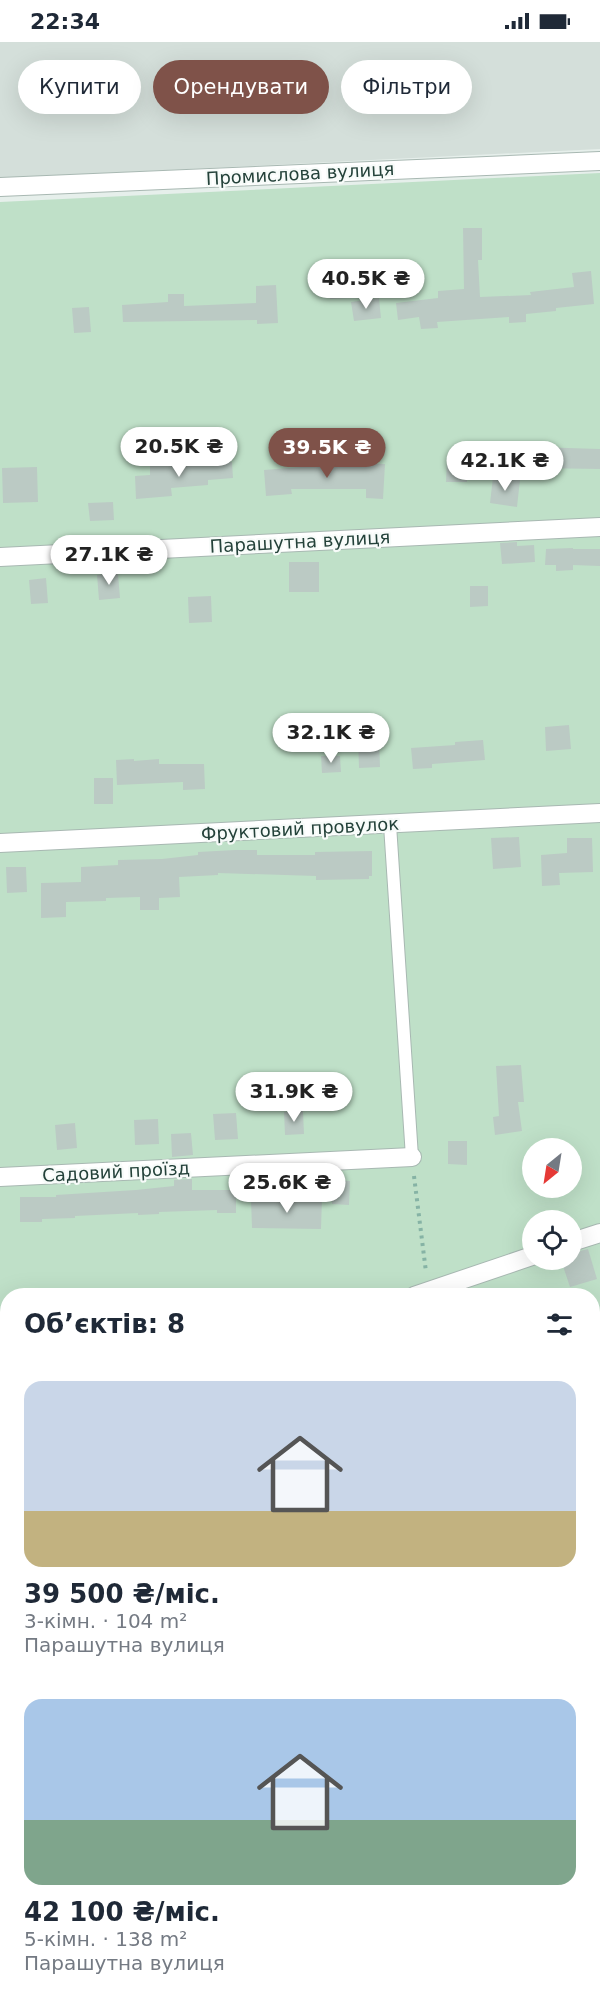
<!DOCTYPE html>
<html lang="uk">
<meta charset="utf-8">
<style>
:root{--surface:#fff;--page:#f2f2f3;--text:#1f2937;--muted:#747a83;--accent:#7f5249}
body{margin:0;font-family:"DejaVu Sans",sans-serif;background:var(--page);color:var(--text);height:100vh;display:flex;flex-direction:column;font-size:22px;white-space:nowrap}
*{box-sizing:border-box;margin:0}
p{font-size:20px;color:var(--muted)}
.icon{flex:none;width:33px;height:33px;fill:none;stroke:currentColor;stroke-width:2;stroke-linecap:round;stroke-linejoin:round}
.map{position:relative;flex:1;overflow:hidden}
.drawer{position:absolute;left:0px;top:1246px;width:600px;height:722px;display:flex;flex-direction:column;background:var(--surface);border-radius:24px 24px 0 0;box-shadow:0 6px 24px #0002}
.drawer>*{flex:none}
.guide{position:absolute;left:18px;top:18px;width:564px;height:54px;display:flex;gap:12px}
.needle{width:39px;rotate:210deg}
.fabs{position:absolute;left:522px;top:1096px;display:grid;gap:12px}
.fabs a{display:grid;place-items:center;width:60px;height:60px;border-radius:50%;background:var(--surface);box-shadow:0 6px 24px #0002;font-size:30px}
.price{position:absolute;translate:-50% -51px;padding:0 14px;border-radius:21px;background:#fff;color:#222;font-size:20px;line-height:39px;filter:drop-shadow(0 2px 3px #0008)}
.price::after{content:'';position:absolute;left:50%;top:36px;width:18px;height:14px;margin-left:-9px;background:inherit;clip-path:polygon(0 0,100% 0,50% 100%)}
.price.active{background:var(--accent);color:#fff}
ul{padding:0;list-style:none}
li{display:grid;align-content:center;gap:12px;height:318px;padding:0 24px}
li span{display:grid;place-items:center;height:186px;border-radius:18px;color:#555}
li>.icon{margin-inline-start:auto}
span .icon{width:108px;height:108px;fill:#fffc;stroke-width:1}
li b{font-size:26px}
h2{display:flex;justify-content:space-between;align-items:center;height:72px;padding:0 24px;font-size:26px}
.chip{padding:0 21px;border-radius:27px;background:var(--surface);box-shadow:0 6px 24px #0002;font-size:21px;line-height:54px}
.chip.active{background:var(--accent);color:#fff}
.status{display:flex;justify-content:space-between;align-items:center;height:42px;padding:0 30px;background:var(--surface);direction:ltr}
.status svg{height:16px;fill:currentColor}
.map>svg:first-child{display:block}
</style>
<div class="status"><b>22:34</b><svg viewBox="0 0 49 12"><path d="M0 12V9h3v3zM5 12V6h3v6zM10 12V3h3v9zM15 12V0h3v12zM26 1h20v11H26zM47 4h2v5h-2z"/></svg></div>
<div class="map">
<svg width="600" height="1967" viewBox="0 0 600 1967">
<rect width="100%" height="100%" fill="#e6efeb"/>
<path fill="#d4dfda" d="M 0,0 L 600,0 L 600,107 L 0,136 Z"/>
<path fill="#bfe0c8" fill-rule="evenodd" d="M 600,131 L 600,1967 L 0,1967 L 0,160 ZM 532,1107 L 572,1107 L 572,1146 L 532,1146 ZM 532,1179 L 572,1179 L 572,1218 L 532,1218 ZM 8,1254 L 592,1254 L 592,1960 L 8,1960 Z"/>
<g fill="#bbcac4">
<path d="M 463,186 L 482,186 L 482,218 L 478,218 L 480,255 L 531,253 L 530,250 L 574,245 L 572,231 L 591,229 L 594,262 L 556,266 L 556,269 L 526,272 L 526,280 L 509,281 L 509,275 L 437,280 L 438,286 L 421,287 L 419,275 L 398,278 L 396,261 L 438,256 L 438,249 L 464,247 Z"/>
<path d="M 347,225 L 349,256 L 330,257 L 328,226 Z"/>
<path d="M 276,243 L 278,281 L 257,282 L 257,278 L 123,280 L 122,263 L 168,260 L 168,252 L 184,252 L 184,264 L 256,261 L 256,244 Z"/>
<path d="M 379,256 L 381,276 L 354,279 L 351,260 Z"/>
<path d="M 89,265 L 91,290 L 74,291 L 72,266 Z"/>
<path d="M 536,405 L 600,407 L 600,427 L 536,426 Z"/>
<path d="M 447,414 L 467,414 L 467,440 L 446,440 Z"/>
<path d="M 232,420 L 233,436 L 208,438 L 208,443 L 171,446 L 172,454 L 136,457 L 135,434 L 150,433 L 150,423 L 170,422 L 170,424 Z"/>
<path d="M 347,421 L 385,422 L 383,457 L 366,456 L 366,447 L 291,447 L 292,452 L 266,454 L 264,428 L 314,424 L 314,422 L 347,422 Z"/>
<path d="M 37,425 L 38,460 L 3,461 L 2,426 Z"/>
<path d="M 493,435 L 520,438 L 517,465 L 490,461 Z"/>
<path d="M 113,460 L 114,478 L 90,479 L 88,461 Z"/>
<path d="M 517,500 L 517,504 L 534,503 L 535,520 L 502,522 L 500,501 Z"/>
<path d="M 573,506 L 573,507 L 600,507 L 600,524 L 573,523 L 573,528 L 556,529 L 556,523 L 545,523 L 546,507 Z"/>
<rect x="289" y="520" width="30" height="30"/>
<path d="M 118,531 L 120,556 L 99,558 L 97,533 Z"/>
<path d="M 46,536 L 48,561 L 31,562 L 29,538 Z"/>
<path d="M 470,544 L 488,544 L 488,564 L 470,565 Z"/>
<path d="M 211,554 L 212,580 L 189,581 L 188,555 Z"/>
<path d="M 569,683 L 571,707 L 546,709 L 545,685 Z"/>
<path d="M 358,695 L 379,695 L 380,725 L 359,726 Z"/>
<path d="M 483,698 L 485,718 L 432,722 L 432,726 L 413,727 L 411,706 L 455,703 L 455,700 Z"/>
<path d="M 321,714 L 340,714 L 341,730 L 322,731 Z"/>
<path d="M 134,717 L 134,719 L 159,717 L 159,722 L 204,722 L 205,747 L 183,748 L 183,740 L 117,743 L 116,718 Z"/>
<rect x="94" y="736" width="19" height="26"/>
<path d="M 519,795 L 521,825 L 493,827 L 491,796 Z"/>
<path d="M 567,796 L 592,796 L 593,830 L 559,831 L 560,843 L 542,844 L 541,813 L 567,811 Z"/>
<path d="M 235,808 L 257,808 L 257,813 L 315,813 L 315,810 L 372,809 L 372,834 L 369,834 L 369,837 L 316,838 L 316,834 L 218,831 L 218,833 L 179,835 L 180,855 L 159,856 L 159,868 L 140,868 L 140,855 L 106,856 L 106,859 L 66,860 L 66,875 L 41,876 L 41,841 L 81,840 L 81,825 L 118,823 L 118,818 L 162,817 L 198,813 L 198,810 Z"/>
<path d="M 6,825 L 26,825 L 27,850 L 7,851 Z"/>
<path d="M 521,1023 L 524,1060 L 518,1060 L 522,1089 L 495,1093 L 493,1075 L 499,1074 L 496,1024 Z"/>
<path d="M 303,1069 L 304,1092 L 285,1093 L 284,1070 Z"/>
<path d="M 236,1071 L 238,1097 L 215,1098 L 213,1072 Z"/>
<path d="M 158,1077 L 159,1102 L 135,1103 L 134,1078 Z"/>
<path d="M 75,1081 L 77,1106 L 57,1108 L 55,1083 Z"/>
<path d="M 191,1091 L 193,1113 L 172,1115 L 171,1092 Z"/>
<path d="M 448,1099 L 467,1099 L 467,1123 L 448,1122 Z"/>
<path d="M 192,1137 L 192,1148 L 236,1148 L 236,1171 L 217,1171 L 217,1168 L 159,1170 L 159,1172 L 138,1173 L 138,1171 L 75,1174 L 75,1176 L 42,1177 L 42,1180 L 20,1180 L 20,1155 L 56,1155 L 56,1153 L 136,1148 L 174,1144 L 174,1138 Z"/>
<path d="M 333,1138 L 350,1139 L 349,1163 L 332,1162 Z"/>
<path d="M 295,1156 L 322,1157 L 321,1187 L 252,1186 L 251,1158 Z"/>
<path d="M 588,1207 L 597,1237 L 570,1245 L 561,1218 L 572,1218 L 572,1211 Z"/>
</g>
<g fill="none" stroke-linecap="round" stroke-linejoin="round">
<defs>
<g id="service">
<path d="M 390,783 L 412,1115"/>
<path d="M 0,1768 L 8,1760"/>
</g>
<g id="minor">
<path d="M 0,145 L 600,119"/>
<path d="M 0,515 L 600,485"/>
<path d="M 0,801 L 600,771"/>
<path d="M 0,1135 L 412,1115"/>
<path d="M 572,1200 L 600,1191"/>
<path d="M 414,1254 L 532,1214"/>
<path d="M 0,1382 L 8,1380"/>
<path d="M 592,1461 L 600,1453"/>
<path d="M 592,1803 L 600,1795"/>
<path d="M 140,1967 L 146,1960"/>
<path d="M 446,1967 L 452,1960"/>
</g>
</defs>
<use href="#service" stroke="#a8b8b2" stroke-width="14"/>
<use href="#minor" stroke="#a8b8b2" stroke-width="20"/>
<path stroke="#86b3a5" stroke-width="4" stroke-dasharray="3 4.5" stroke-linecap="butt" d="M 414,1134 L 426,1230"/>
<use href="#service" stroke="#fff" stroke-width="12"/>
<use href="#minor" stroke="#fff" stroke-width="18"/>
</g>
<g text-anchor="middle" stroke-width="4.5" stroke-linejoin="round" paint-order="stroke">
<g font-size="18" fill="#24423a" stroke="#f7fbf9">
<text transform="translate(300 132) rotate(-3)" y="6">Промислова вулиця</text>
<text transform="translate(300 500) rotate(-3)" y="6">Парашутна вулиця</text>
<text transform="translate(300 787) rotate(-3)" y="6">Фруктовий провулок</text>
<text transform="translate(116 1130) rotate(-3)" y="6">Садовий проїзд</text>
</g>
</g>
</svg>
<div class="fabs">
<a><svg class="needle" viewBox="-14 -14 28 28"><path d="M0-13l5 13h-10z" fill="#e53935"/><path d="M0 13l5-13h-10z" fill="#747a83"/></svg></a>
<a><svg class="icon" aria-label="locate" viewBox="0 0 24 24"><circle cx="12" cy="12" r="6"/><path d="M12 2v4M12 18v4M2 12h4M18 12h4"/></svg></a>
</div>
<b class="price" style="left:366px;top:268px">40.5K ₴</b>
<b class="price" style="left:179px;top:436px">20.5K ₴</b>
<b class="price active" style="left:327px;top:437px">39.5K ₴</b>
<b class="price" style="left:505px;top:450px">42.1K ₴</b>
<b class="price" style="left:109px;top:544px">27.1K ₴</b>
<b class="price" style="left:331px;top:722px">32.1K ₴</b>
<b class="price" style="left:294px;top:1081px">31.9K ₴</b>
<b class="price" style="left:287px;top:1172px">25.6K ₴</b>
<div class="guide">
<a class="chip">Купити</a>
<a class="chip active">Орендувати</a>
<a class="chip">Фільтри</a>
</div>
<section class="drawer">
<h2>Об’єктів: 8<svg class="icon" aria-label="filters" viewBox="0 0 24 24"><path d="M4 7h16M4 17h16"/><circle cx="9" cy="7" r="2"/><circle cx="15" cy="17" r="2"/></svg></h2>
<ul>
<li><span style="background:linear-gradient(#c9d6e8 70%,#c2b280 0)"><svg class="icon" aria-label="home" viewBox="0 0 24 24"><path d="M3 11l9-7 9 7M6 9v11h12V9"/></svg></span><div><b>39 500 ₴/міс.</b><p>3-кімн. · 104 m²</p><p>Парашутна вулиця</p></div></li>
<li><span style="background:linear-gradient(#a9c7e8 65%,#7fa58c 0)"><svg class="icon" aria-label="home" viewBox="0 0 24 24"><path d="M3 11l9-7 9 7M6 9v11h12V9"/></svg></span><div><b>42 100 ₴/міс.</b><p>5-кімн. · 138 m²</p><p>Парашутна вулиця</p></div></li>
</ul>
</section>
</div>
